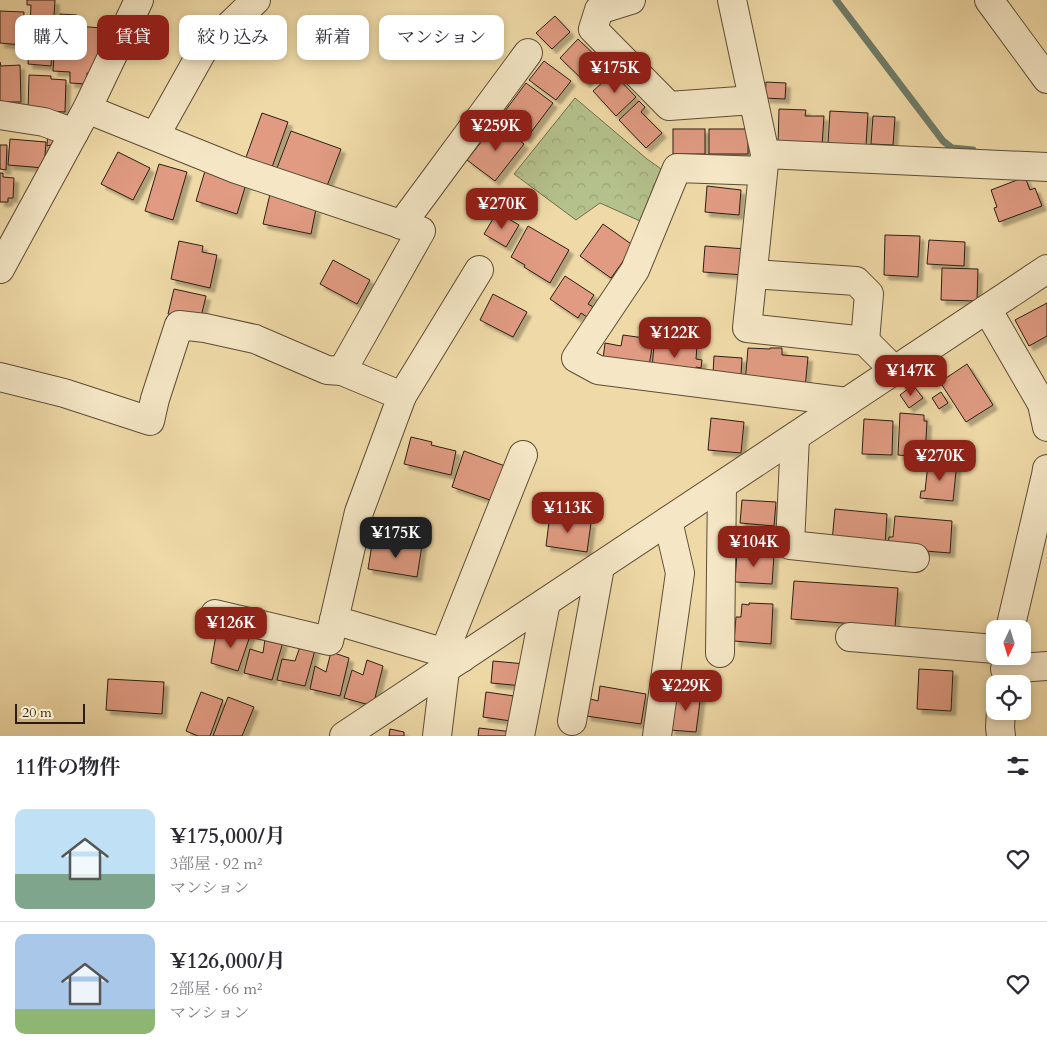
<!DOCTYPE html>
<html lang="ja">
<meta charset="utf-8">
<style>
:root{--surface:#fff;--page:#f7f7f7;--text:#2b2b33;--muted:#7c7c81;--line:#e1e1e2;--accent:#8f2418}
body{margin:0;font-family:Cardo,"Noto Serif JP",serif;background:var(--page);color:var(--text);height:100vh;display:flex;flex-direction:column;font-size:19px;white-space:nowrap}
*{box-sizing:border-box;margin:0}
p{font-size:16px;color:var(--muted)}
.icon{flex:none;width:28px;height:28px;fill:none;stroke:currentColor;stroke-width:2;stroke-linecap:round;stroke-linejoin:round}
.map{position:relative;height:736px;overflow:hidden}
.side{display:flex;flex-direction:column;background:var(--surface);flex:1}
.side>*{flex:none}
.guide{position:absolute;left:15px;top:15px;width:500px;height:45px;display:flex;gap:10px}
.needle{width:32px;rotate:184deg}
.fabs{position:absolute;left:986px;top:620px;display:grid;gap:10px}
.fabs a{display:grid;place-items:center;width:45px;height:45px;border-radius:10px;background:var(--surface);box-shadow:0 2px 8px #0003;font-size:25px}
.scale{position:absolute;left:15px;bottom:12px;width:70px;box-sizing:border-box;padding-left:5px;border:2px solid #2b1d12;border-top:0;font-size:14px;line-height:18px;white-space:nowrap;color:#2b1d12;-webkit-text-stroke:4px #f5e7c6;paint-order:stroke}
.price{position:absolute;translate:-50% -42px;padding:0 11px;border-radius:10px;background:var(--accent);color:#fff;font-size:16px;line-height:32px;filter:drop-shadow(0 1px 2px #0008)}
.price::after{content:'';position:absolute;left:50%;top:30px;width:15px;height:11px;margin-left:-8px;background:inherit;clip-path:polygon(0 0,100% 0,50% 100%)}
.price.current{background:#222;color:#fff}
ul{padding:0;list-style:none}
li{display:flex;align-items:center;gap:15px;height:125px;padding:0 15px}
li+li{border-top:1px solid var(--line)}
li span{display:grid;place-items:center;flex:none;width:140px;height:100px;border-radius:10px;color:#555}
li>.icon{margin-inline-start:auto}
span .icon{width:60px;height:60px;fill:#fffc;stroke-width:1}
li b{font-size:21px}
h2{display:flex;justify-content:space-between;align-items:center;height:60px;padding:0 15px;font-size:21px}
.pill{padding:0 18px;border-radius:10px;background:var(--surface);box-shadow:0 2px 8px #0003;font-size:18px;line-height:45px}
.pill.current{background:var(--accent);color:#fff}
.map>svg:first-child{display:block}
</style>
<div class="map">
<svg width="1047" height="736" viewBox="0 0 1047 736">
<defs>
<pattern id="park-crowns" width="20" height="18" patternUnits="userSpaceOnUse" patternTransform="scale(1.25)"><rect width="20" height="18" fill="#b4c18c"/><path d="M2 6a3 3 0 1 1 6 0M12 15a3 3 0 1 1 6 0" fill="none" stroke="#9ba578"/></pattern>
<filter id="shadow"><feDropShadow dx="4.5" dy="4.5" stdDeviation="1" flood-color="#0004"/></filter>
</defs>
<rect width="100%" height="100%" fill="#efdaa7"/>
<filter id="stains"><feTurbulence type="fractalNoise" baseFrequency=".004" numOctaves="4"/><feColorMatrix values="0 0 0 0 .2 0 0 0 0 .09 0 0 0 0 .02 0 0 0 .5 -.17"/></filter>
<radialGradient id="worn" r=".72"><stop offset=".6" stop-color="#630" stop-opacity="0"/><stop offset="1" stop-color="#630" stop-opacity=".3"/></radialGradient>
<path fill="url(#park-crowns)" stroke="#706f4f" d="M 575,98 L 647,159 L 664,171 L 640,221 L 600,203 L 576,220 L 514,174 Z"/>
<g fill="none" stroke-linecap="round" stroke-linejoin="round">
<path stroke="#6e7c68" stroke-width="7" d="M 836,0 L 943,141 L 952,148 L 973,150"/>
</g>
<g fill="#e09b82" stroke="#2b1d12" filter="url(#shadow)">
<path d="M 27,0 L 55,0 L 51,66 L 28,64 L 31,5 L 27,5 Z"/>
<path d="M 0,11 L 24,12 L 22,45 L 0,43 Z"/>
<path d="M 60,14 L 77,15 L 76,26 L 102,28 L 101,38 L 108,39 L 108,48 L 98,47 L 96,74 L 87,73 L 87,84 L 70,83 L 70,72 L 53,71 L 56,24 L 59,25 Z"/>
<path d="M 555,16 L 570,32 L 552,49 L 536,33 Z"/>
<path d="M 578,39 L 604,64 L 586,83 L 560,58 Z"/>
<path d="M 544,61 L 571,81 L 556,100 L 529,80 Z"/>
<path d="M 0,62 L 1,66 L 20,65 L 21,102 L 7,102 L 0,111 Z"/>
<path d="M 613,73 L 636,97 L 616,116 L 593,91 Z"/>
<path d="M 29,75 L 51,76 L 51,79 L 66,80 L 65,112 L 28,110 Z"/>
<path d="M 766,82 L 786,83 L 785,99 L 765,98 Z"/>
<path d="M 526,83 L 553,103 L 526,139 L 499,119 Z"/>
<path d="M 639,101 L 645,107 L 641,112 L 662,133 L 646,148 L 619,120 Z"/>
<path d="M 779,109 L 806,110 L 805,116 L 824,116 L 822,146 L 778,145 Z"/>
<path d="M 830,111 L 868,113 L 866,146 L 828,143 Z"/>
<path d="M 262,113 L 288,122 L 271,170 L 245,160 Z"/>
<path d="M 873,116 L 895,117 L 893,145 L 871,144 Z"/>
<path d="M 496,123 L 524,144 L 495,181 L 467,160 Z"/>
<path d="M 48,127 L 58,143 L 47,146 Z"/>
<rect x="673" y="129" width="32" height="25"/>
<rect x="709" y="129" width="39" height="25"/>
<path d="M 291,131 L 341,149 L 324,194 L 274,176 Z"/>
<path d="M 10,139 L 46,142 L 44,168 L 8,165 Z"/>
<path d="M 0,145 L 7,145 L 6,170 L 0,169 Z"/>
<path d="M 118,152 L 150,168 L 133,200 L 101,184 Z"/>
<path d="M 159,164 L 187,172 L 173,220 L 145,211 Z"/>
<path d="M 205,171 L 246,184 L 237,214 L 196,201 Z"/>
<path d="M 0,173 L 3,173 L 3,177 L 14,178 L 13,198 L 8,198 L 8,202 L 0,202 Z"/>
<path d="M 1025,177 L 1030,190 L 1035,188 L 1042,206 L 999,222 L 994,208 L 997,207 L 991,190 Z"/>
<path d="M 707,186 L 741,190 L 739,215 L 705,212 Z"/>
<path d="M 270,194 L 301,201 L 300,206 L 316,209 L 311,234 L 263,224 Z"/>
<path d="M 497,212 L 519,225 L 506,247 L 484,234 Z"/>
<path d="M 603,224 L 634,246 L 611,278 L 580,256 Z"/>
<path d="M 528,226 L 569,250 L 550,283 L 524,267 L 525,265 L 511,257 Z"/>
<path d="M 885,235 L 920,236 L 918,277 L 884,275 Z"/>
<path d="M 929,240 L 965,242 L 964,266 L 927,264 Z"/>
<path d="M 179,241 L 203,246 L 202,252 L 217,255 L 210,288 L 171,279 Z"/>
<path d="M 705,246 L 746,249 L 744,275 L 703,272 Z"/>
<path d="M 333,260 L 370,280 L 357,304 L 320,284 Z"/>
<path d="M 942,268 L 978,269 L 977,301 L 941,300 Z"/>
<path d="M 565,276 L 594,295 L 588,304 L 593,307 L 587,317 L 581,313 L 578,318 L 550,299 Z"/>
<path d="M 174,289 L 206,296 L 200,321 L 168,314 Z"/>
<path d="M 493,294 L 527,312 L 513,337 L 480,320 Z"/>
<path d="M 1047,303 L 1047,336 L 1029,346 L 1015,320 Z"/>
<path d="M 623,335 L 644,338 L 643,346 L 652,348 L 649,366 L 603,359 L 605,343 L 621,346 Z"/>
<path d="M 654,343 L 697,346 L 696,359 L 702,360 L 701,368 L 696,367 L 695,374 L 652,371 Z"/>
<path d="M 748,348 L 770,349 L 770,348 L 782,348 L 782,355 L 808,357 L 805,388 L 745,383 Z"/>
<path d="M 714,356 L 742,358 L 741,375 L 713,373 Z"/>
<path d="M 967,364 L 993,405 L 966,422 L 940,382 Z"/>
<path d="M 913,385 L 923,398 L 909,408 L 900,395 Z"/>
<path d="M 941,392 L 948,403 L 939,409 L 932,398 Z"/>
<path d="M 900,413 L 924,415 L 924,421 L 927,421 L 925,457 L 898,455 Z"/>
<path d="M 711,418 L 744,422 L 741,453 L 708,450 Z"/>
<path d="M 864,419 L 893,421 L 892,455 L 862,454 Z"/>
<path d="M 411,437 L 432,442 L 431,445 L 456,451 L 451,475 L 404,464 Z"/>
<path d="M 464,451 L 505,466 L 493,501 L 452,487 Z"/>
<path d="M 946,462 L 957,462 L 953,501 L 920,498 L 921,491 L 925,491 L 928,464 L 946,465 Z"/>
<path d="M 742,500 L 776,502 L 774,526 L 740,523 Z"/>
<path d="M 835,509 L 887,514 L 885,545 L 832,541 Z"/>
<path d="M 550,514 L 563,516 L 562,519 L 591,523 L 587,552 L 546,546 Z"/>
<path d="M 895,516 L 952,521 L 950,553 L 888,548 L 889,537 L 893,537 Z"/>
<path d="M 404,542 L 422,545 L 417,577 L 368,569 L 372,544 L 403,549 Z"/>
<path d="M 737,553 L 774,555 L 772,584 L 735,582 Z"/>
<path d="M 794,581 L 898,588 L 895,627 L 791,619 Z"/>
<path d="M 749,603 L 773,604 L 771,644 L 734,641 L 736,617 L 741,617 L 742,604 L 749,605 Z"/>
<path d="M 232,627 L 251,633 L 238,671 L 211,663 L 216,635 L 230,638 Z"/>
<path d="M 265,639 L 283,642 L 272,680 L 244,673 L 250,649 L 263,653 Z"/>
<path d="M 301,644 L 315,650 L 305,686 L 277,680 L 282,659 L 295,661 Z"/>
<path d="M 331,652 L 349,658 L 340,696 L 310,689 L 315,666 L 326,672 Z"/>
<path d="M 367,660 L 383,666 L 373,706 L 344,698 L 352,670 L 363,675 Z"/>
<path d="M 493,661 L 525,664 L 523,686 L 491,683 Z"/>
<path d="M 919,669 L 953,671 L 951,711 L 917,709 Z"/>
<path d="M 108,679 L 164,682 L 162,714 L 106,710 Z"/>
<path d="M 600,686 L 646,694 L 641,724 L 586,716 L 587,698 L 598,701 Z"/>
<path d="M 676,690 L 701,694 L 696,732 L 670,730 Z"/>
<path d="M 201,692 L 223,700 L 210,736 L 198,736 L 186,731 Z"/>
<path d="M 486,692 L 521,697 L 518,722 L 483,717 Z"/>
<path d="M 228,697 L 254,707 L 242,736 L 213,736 Z"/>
<path d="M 479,728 L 513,732 L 513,736 L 478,736 Z"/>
<path d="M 390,729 L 404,732 L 404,736 L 389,736 Z"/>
</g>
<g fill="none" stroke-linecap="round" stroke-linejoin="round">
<defs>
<g id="minor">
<path d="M 631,0 L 599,10 L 593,29 L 669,106 L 753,100"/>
<path d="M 732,0 L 765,154 L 747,328 L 865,341 L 895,371"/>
<path d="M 989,0 L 1047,79"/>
<path d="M 87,109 L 236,169 L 421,231 L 342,371 L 402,396 L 359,512 L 334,620 L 462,658"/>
<path d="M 0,115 L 44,122 L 74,133"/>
<path d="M 155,136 L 202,52 L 256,0"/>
<path d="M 765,154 L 1047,167"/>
<path d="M 763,171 L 677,168 L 635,270 L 576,358 L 598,370 L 847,402"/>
<path d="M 401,225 L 528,53"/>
<path d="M 0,269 L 87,109 L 139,0"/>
<path d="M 753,274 L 856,281 L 869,294 L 865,341"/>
<path d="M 987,309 L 1042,404 L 1047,427"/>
<path d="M 0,377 L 64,393 L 150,421 L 155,399 L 179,325 L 205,328 L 255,339 L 327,370 L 342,371"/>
<path d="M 402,396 L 479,270"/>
<path d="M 795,437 L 790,545 L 915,558"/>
<path d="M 215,614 L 329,641 L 334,620"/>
<path d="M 1010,629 L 1046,475 L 1047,469"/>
<path d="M 850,637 L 995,649"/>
<path d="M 444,653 L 523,455"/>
<path d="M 720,653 L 722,486"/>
<path d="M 1005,669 L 1047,666"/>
<path d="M 572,721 L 600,567"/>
<path d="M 344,736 L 1047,269"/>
<path d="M 437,736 L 445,670"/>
<path d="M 520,736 L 546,602"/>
<path d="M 657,736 L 680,573 L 668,521"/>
<path d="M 1001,736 L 1000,727 L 1001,711"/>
</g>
</defs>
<use href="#minor" stroke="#5c4c37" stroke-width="30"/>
<use href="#minor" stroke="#f5e7c6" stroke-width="28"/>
</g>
<rect width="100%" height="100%" filter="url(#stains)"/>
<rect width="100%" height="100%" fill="url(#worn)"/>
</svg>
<div class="fabs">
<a><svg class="needle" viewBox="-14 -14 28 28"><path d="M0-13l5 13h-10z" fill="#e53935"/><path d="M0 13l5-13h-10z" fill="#7c7c81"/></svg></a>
<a><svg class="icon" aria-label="locate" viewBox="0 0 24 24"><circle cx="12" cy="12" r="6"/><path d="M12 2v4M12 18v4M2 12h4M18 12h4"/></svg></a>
</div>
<div class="scale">20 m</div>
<b class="price" style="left:615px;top:94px">¥175K</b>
<b class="price" style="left:496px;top:152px">¥259K</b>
<b class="price" style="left:502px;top:230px">¥270K</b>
<b class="price" style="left:675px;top:359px">¥122K</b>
<b class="price" style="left:911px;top:397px">¥147K</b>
<b class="price" style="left:940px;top:482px">¥270K</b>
<b class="price" style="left:568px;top:534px">¥113K</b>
<b class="price current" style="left:396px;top:559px">¥175K</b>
<b class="price" style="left:754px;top:568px">¥104K</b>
<b class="price" style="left:231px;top:649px">¥126K</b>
<b class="price" style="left:686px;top:712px">¥229K</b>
<div class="guide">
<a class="pill">購入</a>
<a class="pill current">賃貸</a>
<a class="pill">絞り込み</a>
<a class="pill">新着</a>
<a class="pill">マンション</a>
</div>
</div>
<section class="side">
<h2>11件の物件<svg class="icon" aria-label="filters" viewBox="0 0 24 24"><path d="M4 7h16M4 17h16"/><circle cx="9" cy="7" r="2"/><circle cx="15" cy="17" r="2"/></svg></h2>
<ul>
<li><span style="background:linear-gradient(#bfe0f5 65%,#7fa58c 0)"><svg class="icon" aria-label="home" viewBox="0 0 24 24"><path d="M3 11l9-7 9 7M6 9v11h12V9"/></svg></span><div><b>¥175,000/月</b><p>3部屋 · 92 m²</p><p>マンション</p></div><svg class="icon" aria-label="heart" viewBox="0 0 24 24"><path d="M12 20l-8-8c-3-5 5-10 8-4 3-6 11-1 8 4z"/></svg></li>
<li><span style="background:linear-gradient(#a9c7e8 75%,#8fb573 0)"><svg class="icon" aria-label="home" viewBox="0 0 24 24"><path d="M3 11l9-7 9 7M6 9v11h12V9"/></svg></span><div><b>¥126,000/月</b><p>2部屋 · 66 m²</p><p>マンション</p></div><svg class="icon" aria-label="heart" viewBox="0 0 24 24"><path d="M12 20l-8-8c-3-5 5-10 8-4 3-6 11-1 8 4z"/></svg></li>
</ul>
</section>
